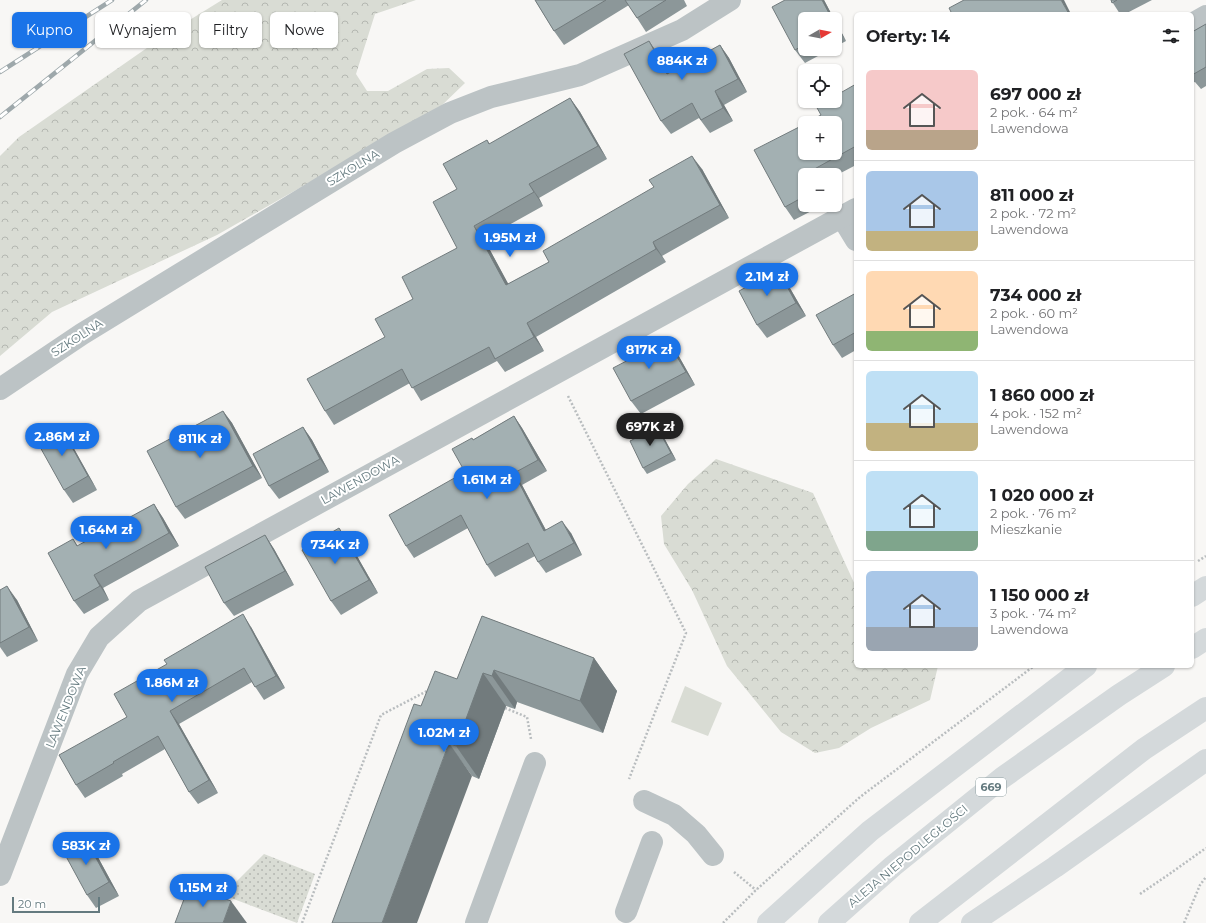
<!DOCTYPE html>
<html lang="pl">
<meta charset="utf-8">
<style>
:root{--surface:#fff;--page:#f2f2f2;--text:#202124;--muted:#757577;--line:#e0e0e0;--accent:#1a73e8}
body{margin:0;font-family:Montserrat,sans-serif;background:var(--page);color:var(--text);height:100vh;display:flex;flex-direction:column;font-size:15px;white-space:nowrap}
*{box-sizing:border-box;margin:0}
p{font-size:13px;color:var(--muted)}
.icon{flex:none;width:22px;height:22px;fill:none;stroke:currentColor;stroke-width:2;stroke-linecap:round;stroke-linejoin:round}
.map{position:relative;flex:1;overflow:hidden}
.sheet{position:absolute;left:854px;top:12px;width:340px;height:656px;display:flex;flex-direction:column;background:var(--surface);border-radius:6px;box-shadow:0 1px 3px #0004}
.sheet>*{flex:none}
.guide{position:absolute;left:12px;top:12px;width:380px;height:36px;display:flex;gap:8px}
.needle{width:26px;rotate:81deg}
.buttons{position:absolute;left:798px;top:12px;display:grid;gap:8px}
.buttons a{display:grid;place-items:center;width:44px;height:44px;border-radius:6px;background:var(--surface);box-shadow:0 1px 3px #0004;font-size:20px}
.scale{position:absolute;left:12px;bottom:10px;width:88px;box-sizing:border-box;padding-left:4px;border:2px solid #647a7f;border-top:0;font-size:11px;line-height:14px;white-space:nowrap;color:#647a7f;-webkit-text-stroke:3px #fff;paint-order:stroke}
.price{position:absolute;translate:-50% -34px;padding:0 9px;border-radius:14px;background:var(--accent);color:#fff;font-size:13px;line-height:26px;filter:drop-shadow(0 1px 2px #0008)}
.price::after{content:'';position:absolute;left:50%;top:24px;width:12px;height:9px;margin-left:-6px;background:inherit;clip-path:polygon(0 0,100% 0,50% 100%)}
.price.current{background:#222;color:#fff}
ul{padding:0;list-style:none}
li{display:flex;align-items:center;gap:12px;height:100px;padding:0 12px}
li+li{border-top:1px solid var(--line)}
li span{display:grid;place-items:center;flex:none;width:112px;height:80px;border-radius:6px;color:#555}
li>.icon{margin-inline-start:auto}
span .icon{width:48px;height:48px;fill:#fffc;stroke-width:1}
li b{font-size:17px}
h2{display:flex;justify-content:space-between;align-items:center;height:48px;padding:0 12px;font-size:17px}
.chip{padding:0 14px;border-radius:6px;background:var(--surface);box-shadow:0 1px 3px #0004;font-size:14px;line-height:36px}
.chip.current{background:var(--accent);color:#fff}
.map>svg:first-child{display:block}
</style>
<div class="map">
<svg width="1206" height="923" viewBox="0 0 1206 923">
<defs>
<pattern id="forest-crowns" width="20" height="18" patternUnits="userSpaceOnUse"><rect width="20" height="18" fill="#d9dcd4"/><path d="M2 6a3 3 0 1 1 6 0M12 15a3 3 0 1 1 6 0" fill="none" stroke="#b4b7b1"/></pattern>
<pattern id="park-dots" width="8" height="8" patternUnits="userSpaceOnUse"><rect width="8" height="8" fill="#d9dcd4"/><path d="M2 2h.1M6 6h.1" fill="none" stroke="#b4b7b1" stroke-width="1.8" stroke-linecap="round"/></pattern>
</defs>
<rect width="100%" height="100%" fill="#f8f7f5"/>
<path fill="#d9dcd4" d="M 685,686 L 722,703 L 708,736 L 671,722 Z"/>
<g fill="url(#forest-crowns)">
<path d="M 222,0 L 416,0 L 375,14 L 356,74 L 367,91 L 388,91 L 427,69 L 449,68 L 465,83 L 438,109 L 217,235 L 52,312 L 0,356 L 0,156 L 19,137 L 167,34 Z"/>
<path d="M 716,459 L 813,493 L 856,587 L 856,666 L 938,666 L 930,700 L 871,728 L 839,748 L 815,753 L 781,732 L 727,666 L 692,590 L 664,544 L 661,516 L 688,484 Z"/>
</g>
<path fill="url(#park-dots)" d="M 264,854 L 315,874 L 297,923 L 223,895 Z"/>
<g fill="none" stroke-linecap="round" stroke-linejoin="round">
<g stroke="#b9bdbf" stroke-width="2.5" stroke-dasharray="2 2" stroke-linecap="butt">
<path d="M 568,396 L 686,633 L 629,779"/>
<path d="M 1198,561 L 1206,556"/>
<path d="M 505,708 L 527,717 L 531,739"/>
<path d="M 734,872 L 756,890"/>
<path d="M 1140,894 L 1168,875 L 1206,848"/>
<path d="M 302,923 L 381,715 L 429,690"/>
<path d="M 723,923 L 756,890 L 860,797 L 1034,666"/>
<path d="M 1184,923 L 1200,885 L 1206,877"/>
</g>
<g stroke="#bcc3c5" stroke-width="22">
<path d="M 1192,24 L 1206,16"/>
<path d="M 842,217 L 856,240"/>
<path d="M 0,389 L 82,334 L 394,143 L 450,113 L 491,97 L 580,75 L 682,30 L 730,0"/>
<path d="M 644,801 L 674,815 L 696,834 L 713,855"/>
<path d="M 0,875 L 77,674 L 99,637 L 139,601 L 856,209"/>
<path d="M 626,912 L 652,842"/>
<path d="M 476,923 L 535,763"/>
</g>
<g stroke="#d4d9db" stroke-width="22">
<path d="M 1192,596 L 1206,587"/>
<path d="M 1192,648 L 1206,639"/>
<path d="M 768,923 L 870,831 L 1086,666"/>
<path d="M 829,923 L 893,866 L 1002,778 L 1119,695 L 1164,666"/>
<path d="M 920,923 L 1144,749 L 1206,708"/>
<path d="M 972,923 L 1055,867 L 1206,760"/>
</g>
<defs>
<g id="rail">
<path d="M 0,72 L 112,0"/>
<path d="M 0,117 L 146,0"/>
</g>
</defs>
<use href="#rail" stroke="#9ea8ab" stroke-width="4.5"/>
<use href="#rail" stroke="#fff" stroke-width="3" stroke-dasharray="9" stroke-linecap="butt"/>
</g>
<g fill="#8c9799">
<path d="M 535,0 L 684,0 L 687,6 L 646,32 L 637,18 L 629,5 L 564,45 L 554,31 Z"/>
<path d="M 785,0 L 824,0 L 834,19 L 805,19 L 805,49 L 831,49 L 805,63 L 795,50 Z"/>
<path d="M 1111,0 L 1152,0 L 1125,14 L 1120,14 Z"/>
<path d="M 835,20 L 846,41 L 835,47 Z"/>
<path d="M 1206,24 L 1206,86 L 1201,89 L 1195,82 L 1192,83 L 1192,32 Z"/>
<path d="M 649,41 L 658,54 L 669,73 L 720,45 L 729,58 L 747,92 L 724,105 L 733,121 L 710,133 L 699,118 L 671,134 L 661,121 Z"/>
<path d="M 856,84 L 856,165 L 835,176 L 835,175 L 805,175 L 805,205 L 823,205 L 794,220 L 785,207 L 821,115 Z"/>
<path d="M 570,98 L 580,112 L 607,159 L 539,198 L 543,206 L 484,239 L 508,284 L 549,262 L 702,169 L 729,218 L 662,256 L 666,262 L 536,337 L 544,351 L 505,372 L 497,361 L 421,401 L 410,383 L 334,425 L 325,411 L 385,337 L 413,299 L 457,248 L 457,189 L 487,140 L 490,144 Z"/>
<path d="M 778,270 L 787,283 L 806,316 L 767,338 L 757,325 Z"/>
<path d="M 856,293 L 856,350 L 842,358 L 833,345 Z"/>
<path d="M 677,353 L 695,385 L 641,414 L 631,401 Z"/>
<path d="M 223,411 L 232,423 L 262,478 L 185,519 L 176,507 Z"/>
<path d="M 514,416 L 522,428 L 547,471 L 522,485 L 546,530 L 571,533 L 582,555 L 546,573 L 538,562 L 535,556 L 495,577 L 487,565 L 468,528 L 414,558 L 406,546 L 465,472 L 473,440 Z"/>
<path d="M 303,427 L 312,440 L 329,472 L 279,499 L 269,486 Z"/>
<path d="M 662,434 L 676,460 L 647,474 L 643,468 Z"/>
<path d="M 68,438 L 97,490 L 73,503 L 64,490 Z"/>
<path d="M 154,504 L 163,518 L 179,546 L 103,588 L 109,600 L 84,614 L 74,601 L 73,539 L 78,546 Z"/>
<path d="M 339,528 L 349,542 L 378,593 L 341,615 L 331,601 Z"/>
<path d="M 265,535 L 274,549 L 294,585 L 234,616 L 224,603 Z"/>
<path d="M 0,590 L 17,600 L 38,641 L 7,657 L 0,647 Z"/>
<path d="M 482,616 L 594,658 L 617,691 L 603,733 L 517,702 L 515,709 L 506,706 L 479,779 L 472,776 L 421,706 L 457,679 Z"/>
<path d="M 251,627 L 285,688 L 264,700 L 252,682 L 179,724 L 218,793 L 198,804 L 189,792 L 165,749 L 122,774 L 123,776 L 85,798 L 76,785 L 127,717 Z"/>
<path d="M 94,850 L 119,896 L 96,908 L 87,895 Z"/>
</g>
<g fill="#727b7d">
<path d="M 822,0 L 824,0 L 834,19 L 832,19 Z"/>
<path d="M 1061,0 L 1064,0 L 1071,14 L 1069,14 Z"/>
<path d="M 835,20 L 846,41 L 837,27 L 835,24 Z"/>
<path d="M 649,41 L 658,54 L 677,87 L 667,74 Z"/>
<path d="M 720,45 L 729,58 L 747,92 L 738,79 Z"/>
<path d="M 715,91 L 724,105 L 733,121 L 723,108 Z"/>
<path d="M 570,98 L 580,112 L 607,159 L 598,146 Z"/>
<path d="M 692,156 L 702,169 L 729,218 L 720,205 Z"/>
<path d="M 529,184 L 539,198 L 543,206 L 534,192 Z"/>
<path d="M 474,226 L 484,239 L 516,298 L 506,285 Z"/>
<path d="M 653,242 L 662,256 L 666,262 L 656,249 Z"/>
<path d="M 778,270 L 787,283 L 806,316 L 796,303 Z"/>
<path d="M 527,323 L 536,337 L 544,351 L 534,337 Z"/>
<path d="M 667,340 L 677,353 L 695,385 L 686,372 Z"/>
<path d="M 223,411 L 232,423 L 262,478 L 253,466 Z"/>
<path d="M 514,416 L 522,428 L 547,471 L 538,460 Z"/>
<path d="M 59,424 L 68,438 L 97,490 L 88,476 Z"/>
<path d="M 303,427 L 312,440 L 329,472 L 320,459 Z"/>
<path d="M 657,427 L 662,434 L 676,460 L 671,453 Z"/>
<path d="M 514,473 L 522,485 L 552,542 L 544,531 Z"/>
<path d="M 154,504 L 163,518 L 179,546 L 169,533 Z"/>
<path d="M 562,521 L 571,533 L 582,555 L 574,543 Z"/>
<path d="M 339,528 L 349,542 L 378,593 L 369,580 Z"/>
<path d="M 265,535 L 274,549 L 294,585 L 285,571 Z"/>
<path d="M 94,575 L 103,588 L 109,600 L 100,586 Z"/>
<path d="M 7,586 L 17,600 L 38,641 L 29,627 Z"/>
<path d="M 243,614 L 251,627 L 285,688 L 276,676 Z"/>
<path d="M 594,658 L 617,691 L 603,733 L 580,701 Z"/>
<path d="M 494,670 L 517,702 L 515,709 L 492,676 Z"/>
<path d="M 483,673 L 506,706 L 479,779 L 456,746 Z"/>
<path d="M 170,711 L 179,724 L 218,793 L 209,780 Z"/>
<path d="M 449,743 L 472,776 L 417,923 L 382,923 Z"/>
<path d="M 84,836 L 94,850 L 119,896 L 109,882 Z"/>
<path d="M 231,901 L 247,923 L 223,923 Z"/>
</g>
<g fill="#a3b0b2" stroke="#727b7d">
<path d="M 535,0 L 606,0 L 554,31 Z"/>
<path d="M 625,0 L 666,0 L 637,18 Z"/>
<path d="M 785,0 L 822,0 L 832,19 L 805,19 L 805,44 L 795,50 L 772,7 Z"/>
<path d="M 964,0 L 1061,0 L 1069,14 L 952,14 L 949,8 Z"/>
<path d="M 1111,0 L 1117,0 L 1112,3 Z"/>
<path d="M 1206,24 L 1206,67 L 1192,75 L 1192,32 Z"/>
<path d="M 649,41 L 667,74 L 720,45 L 738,79 L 715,91 L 723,108 L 701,120 L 692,103 L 661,121 L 624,54 Z"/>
<path d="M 856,84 L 856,146 L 809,172 L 810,175 L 805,175 L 805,196 L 785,207 L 754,150 L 805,124 L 805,153 L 835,153 L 835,123 L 806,123 L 821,115 L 816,106 L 825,101 L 835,101 L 835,96 Z"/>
<path d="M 570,98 L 598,146 L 529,184 L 534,192 L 474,226 L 506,285 L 549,262 L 543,251 L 654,187 L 649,180 L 692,156 L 720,205 L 653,242 L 656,249 L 527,323 L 534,337 L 495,359 L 489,347 L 412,388 L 402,369 L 325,411 L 307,379 L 385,337 L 375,319 L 413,299 L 402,277 L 457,248 L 433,202 L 457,189 L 443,164 L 487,140 L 489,144 Z"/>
<path d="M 778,270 L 796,303 L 757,325 L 739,291 Z"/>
<path d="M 856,293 L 856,332 L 833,345 L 816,315 Z"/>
<path d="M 667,340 L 686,372 L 631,401 L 613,368 Z"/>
<path d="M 223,411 L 253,466 L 176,507 L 147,451 Z"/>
<path d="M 514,416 L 538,460 L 514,473 L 544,531 L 562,521 L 574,543 L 538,562 L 528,543 L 487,565 L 461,515 L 406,546 L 389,515 L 465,472 L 452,449 L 472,438 L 473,440 Z"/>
<path d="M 59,424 L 88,476 L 64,490 L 35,438 Z"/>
<path d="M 303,427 L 320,459 L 269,486 L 253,454 Z"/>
<path d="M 657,427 L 671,453 L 643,468 L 630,441 Z"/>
<path d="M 154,504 L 169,533 L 94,575 L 100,586 L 74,601 L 48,553 L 73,539 L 77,546 Z"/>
<path d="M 339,528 L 369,580 L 331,601 L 302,550 Z"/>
<path d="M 265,535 L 285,571 L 224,603 L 205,567 Z"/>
<path d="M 7,586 L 29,627 L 0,643 L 0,590 Z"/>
<path d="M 243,614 L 276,676 L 255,687 L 244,668 L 170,711 L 209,780 L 189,792 L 158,736 L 113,762 L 114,763 L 76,785 L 59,755 L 127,717 L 114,694 L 167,664 L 164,660 Z"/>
<path d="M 482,616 L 594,658 L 580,701 L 494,670 L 492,676 L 483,673 L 456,746 L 449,743 L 382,923 L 332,923 L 414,704 L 421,706 L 435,671 L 457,679 Z"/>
<path d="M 84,836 L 109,882 L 87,895 L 62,849 Z"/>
<path d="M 189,886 L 231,901 L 223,923 L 175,923 Z"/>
</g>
<g text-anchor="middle" stroke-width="4" stroke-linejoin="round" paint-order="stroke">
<rect fill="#fff" stroke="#92a2a5" stroke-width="1" x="976" y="778" width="30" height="18" rx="3"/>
<g font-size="11" font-weight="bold" fill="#647a7f">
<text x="991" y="791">669</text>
</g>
<g font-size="12" fill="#647a7f" stroke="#fff">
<text transform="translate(353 168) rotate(-31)" y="4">SZKOLNA</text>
<text transform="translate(77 338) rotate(-33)" y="4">SZKOLNA</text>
<text transform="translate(360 480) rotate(-29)" y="4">LAWENDOWA</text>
<text transform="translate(66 707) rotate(-68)" y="4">LAWENDOWA</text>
<text transform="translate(908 856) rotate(-40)" y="4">ALEJA NIEPODLEGŁOŚCI</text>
</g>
</g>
</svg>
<div class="buttons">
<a><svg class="needle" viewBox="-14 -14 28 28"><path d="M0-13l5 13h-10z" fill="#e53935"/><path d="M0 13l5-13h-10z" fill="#757577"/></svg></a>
<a><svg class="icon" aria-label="locate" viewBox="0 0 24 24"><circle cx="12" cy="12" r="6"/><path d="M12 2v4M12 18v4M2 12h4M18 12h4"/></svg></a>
<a>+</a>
<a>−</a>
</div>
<div class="scale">20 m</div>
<b class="price" style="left:682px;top:81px">884K zł</b>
<b class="price" style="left:510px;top:258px">1.95M zł</b>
<b class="price" style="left:767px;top:297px">2.1M zł</b>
<b class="price" style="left:649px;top:370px">817K zł</b>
<b class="price current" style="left:650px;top:447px">697K zł</b>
<b class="price" style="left:62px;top:457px">2.86M zł</b>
<b class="price" style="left:200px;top:459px">811K zł</b>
<b class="price" style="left:487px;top:500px">1.61M zł</b>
<b class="price" style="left:106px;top:550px">1.64M zł</b>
<b class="price" style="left:335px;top:565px">734K zł</b>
<b class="price" style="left:172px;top:703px">1.86M zł</b>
<b class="price" style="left:444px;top:753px">1.02M zł</b>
<b class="price" style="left:86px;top:866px">583K zł</b>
<b class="price" style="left:203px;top:908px">1.15M zł</b>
<div class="guide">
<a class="chip current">Kupno</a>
<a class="chip">Wynajem</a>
<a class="chip">Filtry</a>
<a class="chip">Nowe</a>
</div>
<section class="sheet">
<h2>Oferty: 14<svg class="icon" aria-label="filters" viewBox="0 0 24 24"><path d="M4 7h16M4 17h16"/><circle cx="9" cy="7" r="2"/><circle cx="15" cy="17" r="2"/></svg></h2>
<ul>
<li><span style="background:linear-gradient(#f6c9c9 75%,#b9a48a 0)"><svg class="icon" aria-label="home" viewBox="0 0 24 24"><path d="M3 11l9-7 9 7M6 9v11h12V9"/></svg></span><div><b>697 000 zł</b><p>2 pok. · 64 m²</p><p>Lawendowa</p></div></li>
<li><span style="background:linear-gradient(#a9c7e8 75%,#c2b280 0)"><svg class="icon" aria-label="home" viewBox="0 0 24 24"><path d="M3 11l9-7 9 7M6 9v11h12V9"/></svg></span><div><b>811 000 zł</b><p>2 pok. · 72 m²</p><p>Lawendowa</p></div></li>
<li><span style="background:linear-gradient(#ffd9b3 75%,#8fb573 0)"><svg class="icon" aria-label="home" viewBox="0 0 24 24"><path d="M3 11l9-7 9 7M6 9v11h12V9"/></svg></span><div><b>734 000 zł</b><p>2 pok. · 60 m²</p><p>Lawendowa</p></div></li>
<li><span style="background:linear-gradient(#bfe0f5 65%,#c2b280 0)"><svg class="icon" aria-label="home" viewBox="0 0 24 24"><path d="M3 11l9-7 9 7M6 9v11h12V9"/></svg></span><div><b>1 860 000 zł</b><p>4 pok. · 152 m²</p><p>Lawendowa</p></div></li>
<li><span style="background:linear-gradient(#bfe0f5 75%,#7fa58c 0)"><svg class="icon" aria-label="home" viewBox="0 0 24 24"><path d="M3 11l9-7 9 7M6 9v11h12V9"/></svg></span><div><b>1 020 000 zł</b><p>2 pok. · 76 m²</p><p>Mieszkanie</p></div></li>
<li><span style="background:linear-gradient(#a9c7e8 70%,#9aa5b1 0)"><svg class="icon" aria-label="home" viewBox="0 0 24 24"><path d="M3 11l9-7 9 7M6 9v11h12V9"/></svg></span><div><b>1 150 000 zł</b><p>3 pok. · 74 m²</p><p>Lawendowa</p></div></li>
</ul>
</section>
</div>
